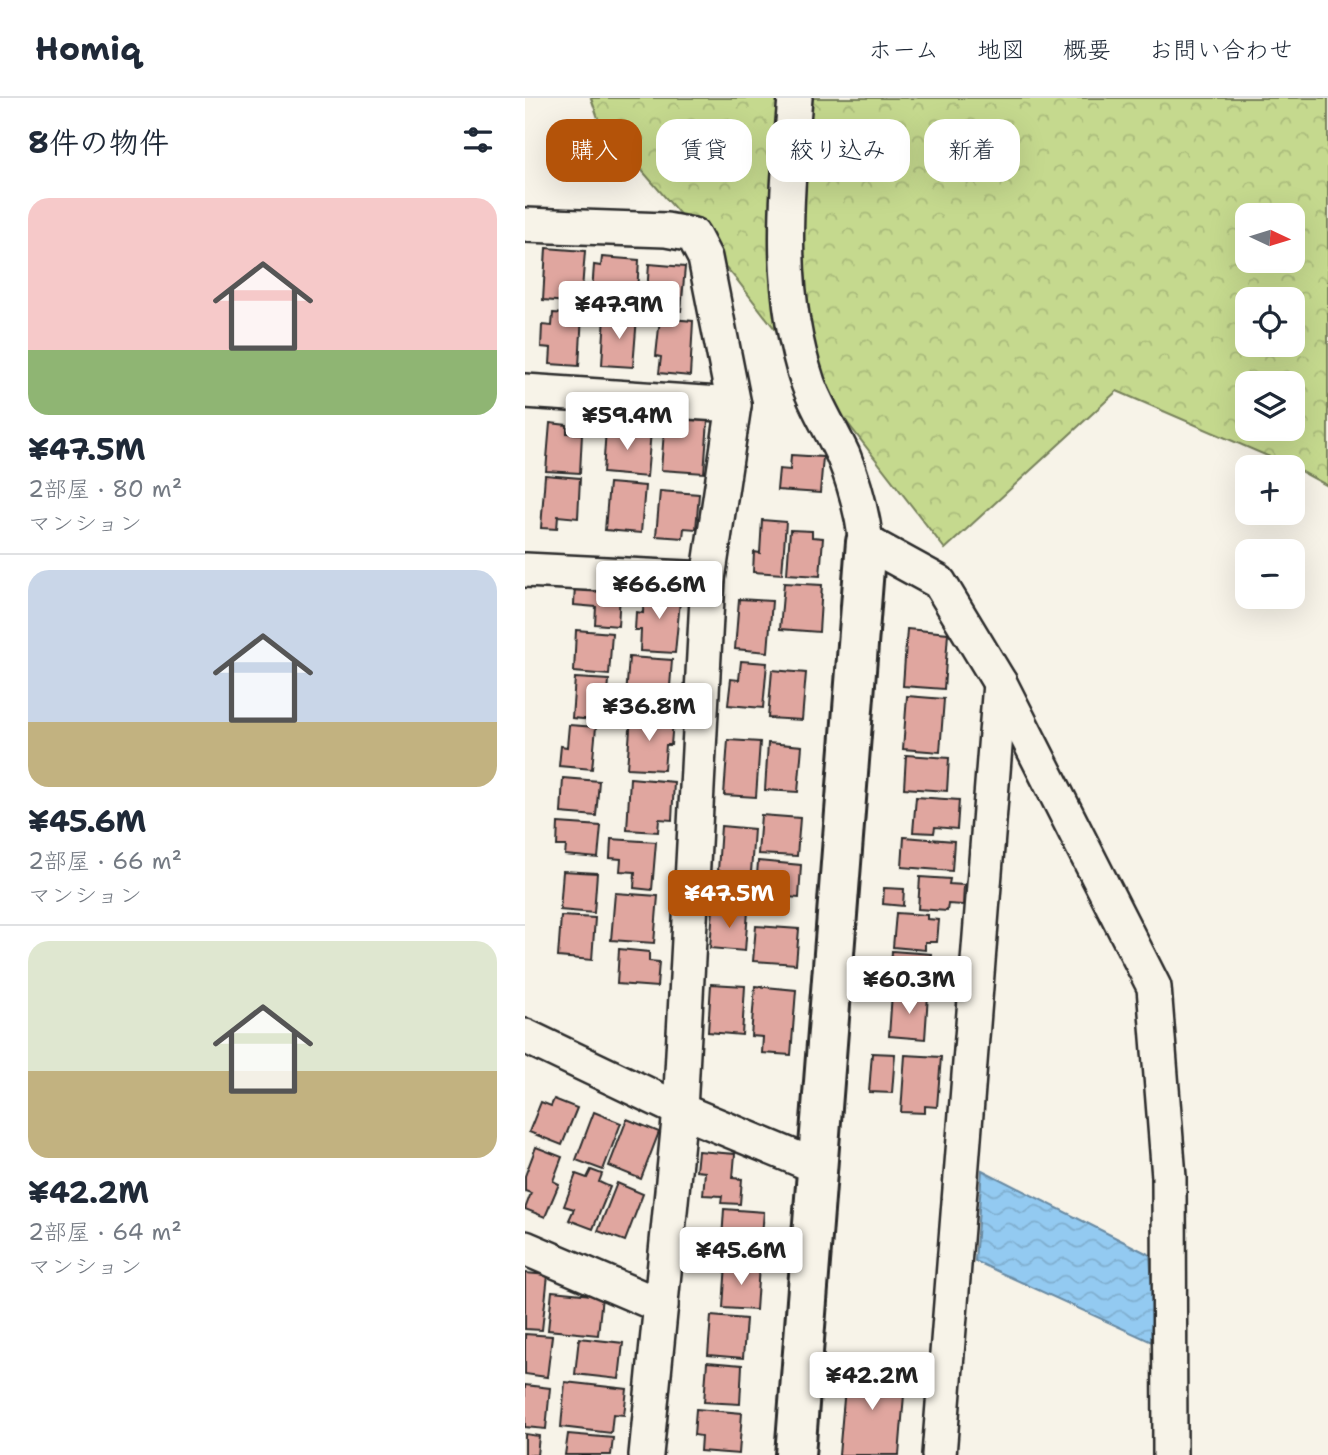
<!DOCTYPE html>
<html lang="ja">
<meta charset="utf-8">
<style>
:root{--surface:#fff;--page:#f6f6f7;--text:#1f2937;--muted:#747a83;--line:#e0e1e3;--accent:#b45309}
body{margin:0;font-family:"Shantell Sans","Klee One",sans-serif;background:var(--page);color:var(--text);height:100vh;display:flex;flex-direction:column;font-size:26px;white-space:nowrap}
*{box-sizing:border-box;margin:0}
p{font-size:23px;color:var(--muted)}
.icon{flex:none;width:38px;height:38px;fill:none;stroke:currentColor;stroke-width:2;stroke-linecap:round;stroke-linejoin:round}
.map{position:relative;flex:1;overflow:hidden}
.panel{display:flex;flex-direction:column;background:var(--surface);width:525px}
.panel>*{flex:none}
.top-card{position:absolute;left:21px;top:21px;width:665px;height:63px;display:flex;gap:14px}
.needle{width:46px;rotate:94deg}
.buttons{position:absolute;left:710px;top:105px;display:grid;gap:14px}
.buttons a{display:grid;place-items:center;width:70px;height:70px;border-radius:14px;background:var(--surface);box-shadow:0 7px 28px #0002;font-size:35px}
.price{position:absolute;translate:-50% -60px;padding:0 16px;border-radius:7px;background:#fff;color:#222;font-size:23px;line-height:46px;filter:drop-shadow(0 2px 4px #0008)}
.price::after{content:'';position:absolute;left:50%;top:42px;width:21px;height:16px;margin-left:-10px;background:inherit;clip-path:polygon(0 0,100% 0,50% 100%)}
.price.on{background:var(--accent);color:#fff}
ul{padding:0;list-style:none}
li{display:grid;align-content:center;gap:14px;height:371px;padding:0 28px}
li+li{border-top:2px solid var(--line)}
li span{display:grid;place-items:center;height:217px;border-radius:21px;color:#555}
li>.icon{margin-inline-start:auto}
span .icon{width:126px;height:126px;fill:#fffc;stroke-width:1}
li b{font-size:30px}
h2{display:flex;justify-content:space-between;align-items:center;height:84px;padding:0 28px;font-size:30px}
.chip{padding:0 24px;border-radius:21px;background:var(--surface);box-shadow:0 7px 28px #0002;font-size:24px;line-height:63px}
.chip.on{background:var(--accent);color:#fff}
header{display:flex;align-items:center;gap:42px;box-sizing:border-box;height:98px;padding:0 35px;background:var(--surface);border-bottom:2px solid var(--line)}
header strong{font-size:33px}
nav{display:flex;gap:38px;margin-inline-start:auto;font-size:24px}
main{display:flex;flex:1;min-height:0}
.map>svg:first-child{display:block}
</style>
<header>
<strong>Homiq</strong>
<nav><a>ホーム</a><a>地図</a><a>概要</a><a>お問い合わせ</a></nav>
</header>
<main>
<section class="panel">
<h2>8件の物件<svg class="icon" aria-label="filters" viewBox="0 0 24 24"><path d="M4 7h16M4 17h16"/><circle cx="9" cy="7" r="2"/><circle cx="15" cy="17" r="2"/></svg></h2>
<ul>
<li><span style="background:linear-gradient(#f6c9c9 70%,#8fb573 0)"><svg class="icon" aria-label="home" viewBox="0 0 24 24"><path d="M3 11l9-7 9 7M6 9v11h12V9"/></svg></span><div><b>¥47.5M</b><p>2部屋 · 80 m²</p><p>マンション</p></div></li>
<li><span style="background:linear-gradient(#c9d6e8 70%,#c2b280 0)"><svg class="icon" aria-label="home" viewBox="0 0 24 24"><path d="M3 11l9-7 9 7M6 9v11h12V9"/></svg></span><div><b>¥45.6M</b><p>2部屋 · 66 m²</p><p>マンション</p></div></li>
<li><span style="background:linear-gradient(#dfe7d0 60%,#c2b280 0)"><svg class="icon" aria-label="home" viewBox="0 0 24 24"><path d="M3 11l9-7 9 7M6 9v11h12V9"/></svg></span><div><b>¥42.2M</b><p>2部屋 · 64 m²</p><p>マンション</p></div></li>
</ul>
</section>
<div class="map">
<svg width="803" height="1357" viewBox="0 0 803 1357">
<defs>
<pattern id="forest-crowns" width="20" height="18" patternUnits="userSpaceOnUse" patternTransform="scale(1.75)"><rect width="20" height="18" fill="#c5d98e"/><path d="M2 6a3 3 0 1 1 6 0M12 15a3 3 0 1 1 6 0" fill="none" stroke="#a9ba7b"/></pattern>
<pattern id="water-waves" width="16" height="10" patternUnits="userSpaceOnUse" patternTransform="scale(1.75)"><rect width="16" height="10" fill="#93caf1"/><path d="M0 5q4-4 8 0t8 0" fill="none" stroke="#7faecf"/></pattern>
</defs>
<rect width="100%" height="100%" fill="#f7f3e8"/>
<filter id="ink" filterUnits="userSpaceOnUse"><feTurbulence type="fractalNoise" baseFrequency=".0143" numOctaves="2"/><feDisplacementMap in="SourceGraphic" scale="14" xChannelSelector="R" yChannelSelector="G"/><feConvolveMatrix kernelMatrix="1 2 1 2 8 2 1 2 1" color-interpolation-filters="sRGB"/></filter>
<g filter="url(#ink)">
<path fill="url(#forest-crowns)" stroke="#78825c" stroke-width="2" fill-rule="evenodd" d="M 66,0 L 803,0 L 803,388 L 768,369 L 592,293 L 420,451 L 212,182 L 74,23 ZM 723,117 L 768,117 L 768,163 L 723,163 ZM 723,201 L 768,201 L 768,247 L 723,247 ZM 723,285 L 768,285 L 768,331 L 723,331 Z"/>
<path fill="url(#water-waves)" stroke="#698aa2" stroke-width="2" d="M 457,1072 L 625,1157 L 631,1246 L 450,1163 Z"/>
<g fill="#e0a69f" stroke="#2b2b2b" stroke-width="2">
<path d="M 21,150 L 60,153 L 56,205 L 18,202 Z"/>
<path d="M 77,159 L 114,162 L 111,210 L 66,207 L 69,167 L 76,168 Z"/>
<path d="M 124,166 L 160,169 L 156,213 L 121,211 Z"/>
<path d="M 28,215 L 57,217 L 54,268 L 25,266 L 26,250 L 16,249 L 17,227 L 27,228 Z"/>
<path d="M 80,217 L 112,219 L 108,269 L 77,267 Z"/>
<path d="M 135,220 L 168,223 L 165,278 L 134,275 L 136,259 L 131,258 Z"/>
<path d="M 140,320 L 183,323 L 179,375 L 136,372 Z"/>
<path d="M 25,325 L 42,327 L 42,335 L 57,336 L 55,375 L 21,373 Z"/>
<path d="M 81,330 L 126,333 L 122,379 L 78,375 Z"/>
<path d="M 266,357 L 298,359 L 295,395 L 252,392 L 254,371 L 265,372 Z"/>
<path d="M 20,377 L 55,380 L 53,420 L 33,418 L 32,431 L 16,430 Z"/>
<path d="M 84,385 L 120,388 L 116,435 L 80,432 Z"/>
<path d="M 135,393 L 174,396 L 171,431 L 159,430 L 158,440 L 131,438 Z"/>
<path d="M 237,422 L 261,424 L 257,476 L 228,474 L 229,454 L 235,455 Z"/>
<path d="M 265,432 L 287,433 L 287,439 L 298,440 L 295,478 L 262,476 Z"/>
<path d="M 259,485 L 297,487 L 294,534 L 255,531 Z"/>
<path d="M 50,486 L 77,488 L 76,494 L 95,496 L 93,528 L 70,526 L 71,509 L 49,507 Z"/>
<path d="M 119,490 L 156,493 L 150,555 L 115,553 L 116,532 L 110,532 L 111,514 L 118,515 Z"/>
<path d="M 214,501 L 247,503 L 243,554 L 210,551 Z"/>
<path d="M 382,531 L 423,535 L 419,591 L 378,588 Z"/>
<path d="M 51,532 L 87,535 L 84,577 L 49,574 Z"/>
<path d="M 104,559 L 147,562 L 144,602 L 101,599 Z"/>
<path d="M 216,563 L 242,565 L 238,610 L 203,607 L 206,581 L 214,582 Z"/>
<path d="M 247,572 L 281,575 L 277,622 L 243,620 Z"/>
<path d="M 50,580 L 84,582 L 81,623 L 47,620 Z"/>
<path d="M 382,598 L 419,601 L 415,654 L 378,651 Z"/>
<path d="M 106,619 L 148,623 L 146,647 L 141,647 L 139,672 L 102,670 Z"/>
<path d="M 44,627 L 71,629 L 67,671 L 34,668 L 36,648 L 42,649 Z"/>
<path d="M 203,642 L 235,644 L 231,699 L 199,697 Z"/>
<path d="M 243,645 L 277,648 L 273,694 L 240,692 Z"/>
<path d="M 381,657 L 424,660 L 422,693 L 379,690 Z"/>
<path d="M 38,680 L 74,683 L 71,718 L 36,715 Z"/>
<path d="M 105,680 L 149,684 L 147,722 L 134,721 L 133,734 L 102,732 Z"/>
<path d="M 391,699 L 434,702 L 432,731 L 410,729 L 409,735 L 388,734 Z"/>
<path d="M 236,717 L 275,720 L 272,758 L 233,756 Z"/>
<path d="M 33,725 L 76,728 L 73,760 L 40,757 L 41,748 L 32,748 Z"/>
<path d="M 196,728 L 229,731 L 226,775 L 193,773 Z"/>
<path d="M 379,739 L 429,743 L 427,773 L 377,769 Z"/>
<path d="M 86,741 L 131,744 L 127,792 L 109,790 L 110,774 L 95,773 L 96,761 L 85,760 Z"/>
<path d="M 233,763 L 276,767 L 274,800 L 262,799 L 260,809 L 230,807 Z"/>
<path d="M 38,773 L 72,775 L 69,815 L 35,812 Z"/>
<path d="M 395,779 L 425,781 L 424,786 L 439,787 L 438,807 L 423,806 L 422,813 L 393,811 Z"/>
<path d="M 359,790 L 379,791 L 378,808 L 358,806 Z"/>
<path d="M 90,795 L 133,798 L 129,845 L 86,842 Z"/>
<path d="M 188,810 L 223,813 L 220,853 L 185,850 Z"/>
<path d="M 371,815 L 402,817 L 402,821 L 414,822 L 412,844 L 400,844 L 400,852 L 368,849 Z"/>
<path d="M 36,818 L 70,820 L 67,862 L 33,859 Z"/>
<path d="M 231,828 L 274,831 L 271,866 L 228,863 Z"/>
<path d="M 94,851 L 124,854 L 124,863 L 134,864 L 132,889 L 92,886 Z"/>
<path d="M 367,853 L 406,856 L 404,890 L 365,887 Z"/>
<path d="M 186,886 L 220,888 L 217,937 L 183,934 Z"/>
<path d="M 230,888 L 271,892 L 266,957 L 237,955 L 238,939 L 226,938 Z"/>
<path d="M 367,895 L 403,897 L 400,941 L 364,938 Z"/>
<path d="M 347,955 L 370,956 L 367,995 L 344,994 Z"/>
<path d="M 380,957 L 416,959 L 412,1009 L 400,1008 L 400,1015 L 376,1014 Z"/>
<path d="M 29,1001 L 52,1010 L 37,1047 L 4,1034 L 16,1004 L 26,1008 Z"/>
<path d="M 69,1014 L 96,1025 L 78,1072 L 51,1062 Z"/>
<path d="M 102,1021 L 134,1034 L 116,1081 L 84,1068 Z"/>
<path d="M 11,1049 L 37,1059 L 28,1083 L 34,1086 L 20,1119 L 0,1111 L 6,1095 L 0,1093 L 0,1078 Z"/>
<path d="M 173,1053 L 210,1056 L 208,1080 L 217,1081 L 215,1106 L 196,1105 L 197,1098 L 178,1097 L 180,1074 L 171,1073 Z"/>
<path d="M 66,1072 L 77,1076 L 74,1084 L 85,1089 L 68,1131 L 44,1122 L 49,1111 L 39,1108 L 51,1076 L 62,1080 Z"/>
<path d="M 92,1085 L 118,1096 L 100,1143 L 73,1133 Z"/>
<path d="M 199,1111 L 239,1114 L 235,1159 L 196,1157 Z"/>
<path d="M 201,1165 L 234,1168 L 231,1212 L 198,1210 Z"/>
<path d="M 0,1175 L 23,1177 L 17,1232 L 0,1231 Z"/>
<path d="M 27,1193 L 77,1198 L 73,1237 L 23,1232 Z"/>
<path d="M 186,1218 L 221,1221 L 218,1260 L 183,1257 Z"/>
<path d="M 0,1236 L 27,1238 L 22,1279 L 0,1276 Z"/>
<path d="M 54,1240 L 98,1245 L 94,1281 L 50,1276 Z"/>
<path d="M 182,1264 L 217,1267 L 215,1306 L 179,1304 Z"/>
<path d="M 322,1267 L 381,1273 L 374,1357 L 314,1357 Z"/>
<path d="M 40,1284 L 102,1291 L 99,1317 L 88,1316 L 86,1335 L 36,1329 Z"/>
<path d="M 0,1287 L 25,1290 L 21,1331 L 0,1329 Z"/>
<path d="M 171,1311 L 217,1315 L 214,1356 L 175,1353 L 176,1338 L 169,1337 Z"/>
<path d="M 0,1336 L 14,1338 L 12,1357 L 0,1357 Z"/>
<path d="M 43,1336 L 88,1340 L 86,1357 L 40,1357 Z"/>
</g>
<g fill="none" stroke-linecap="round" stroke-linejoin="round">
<defs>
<g id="street">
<path d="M 270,0 C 262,98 251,190 283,285 C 292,310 307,333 318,357 C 330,386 337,414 341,444 L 414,484 L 475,585 L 629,889 L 644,1079 L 645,1357"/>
<path d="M 0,127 L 141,132 L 168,137 L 180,160 L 209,307 L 183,481 L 155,1012 L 121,1357"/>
<path d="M 0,293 L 209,307"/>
<path d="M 0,472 L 183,481"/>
<path d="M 0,938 L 155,1012 L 293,1069"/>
<path d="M 0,1150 L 136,1208"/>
<path d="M 414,1357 L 475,585"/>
</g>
<path id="secondary" d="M 270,1357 L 341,444"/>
</defs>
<use href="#street" stroke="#2b2b2b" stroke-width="38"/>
<use href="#secondary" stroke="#2b2b2b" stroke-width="44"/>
<use href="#street" stroke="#f7f3e8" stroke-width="33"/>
<use href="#secondary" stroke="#f7f3e8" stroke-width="38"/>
</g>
</g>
</svg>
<div class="buttons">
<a><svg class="needle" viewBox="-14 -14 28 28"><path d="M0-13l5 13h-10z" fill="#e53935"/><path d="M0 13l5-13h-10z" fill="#747a83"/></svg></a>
<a><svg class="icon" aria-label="locate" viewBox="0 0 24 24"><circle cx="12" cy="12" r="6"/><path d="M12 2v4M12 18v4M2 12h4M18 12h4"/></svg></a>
<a><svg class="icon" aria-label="layers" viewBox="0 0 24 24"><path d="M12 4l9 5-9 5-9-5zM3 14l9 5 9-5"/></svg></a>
<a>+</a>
<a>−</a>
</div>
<b class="price" style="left:94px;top:243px">¥47.9M</b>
<b class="price" style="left:102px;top:354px">¥59.4M</b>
<b class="price" style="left:134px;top:523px">¥66.6M</b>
<b class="price" style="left:124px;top:645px">¥36.8M</b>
<b class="price on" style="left:204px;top:832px">¥47.5M</b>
<b class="price" style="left:384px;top:918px">¥60.3M</b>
<b class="price" style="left:216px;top:1189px">¥45.6M</b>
<b class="price" style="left:347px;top:1314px">¥42.2M</b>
<div class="top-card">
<a class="chip on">購入</a>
<a class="chip">賃貸</a>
<a class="chip">絞り込み</a>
<a class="chip">新着</a>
</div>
</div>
</main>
